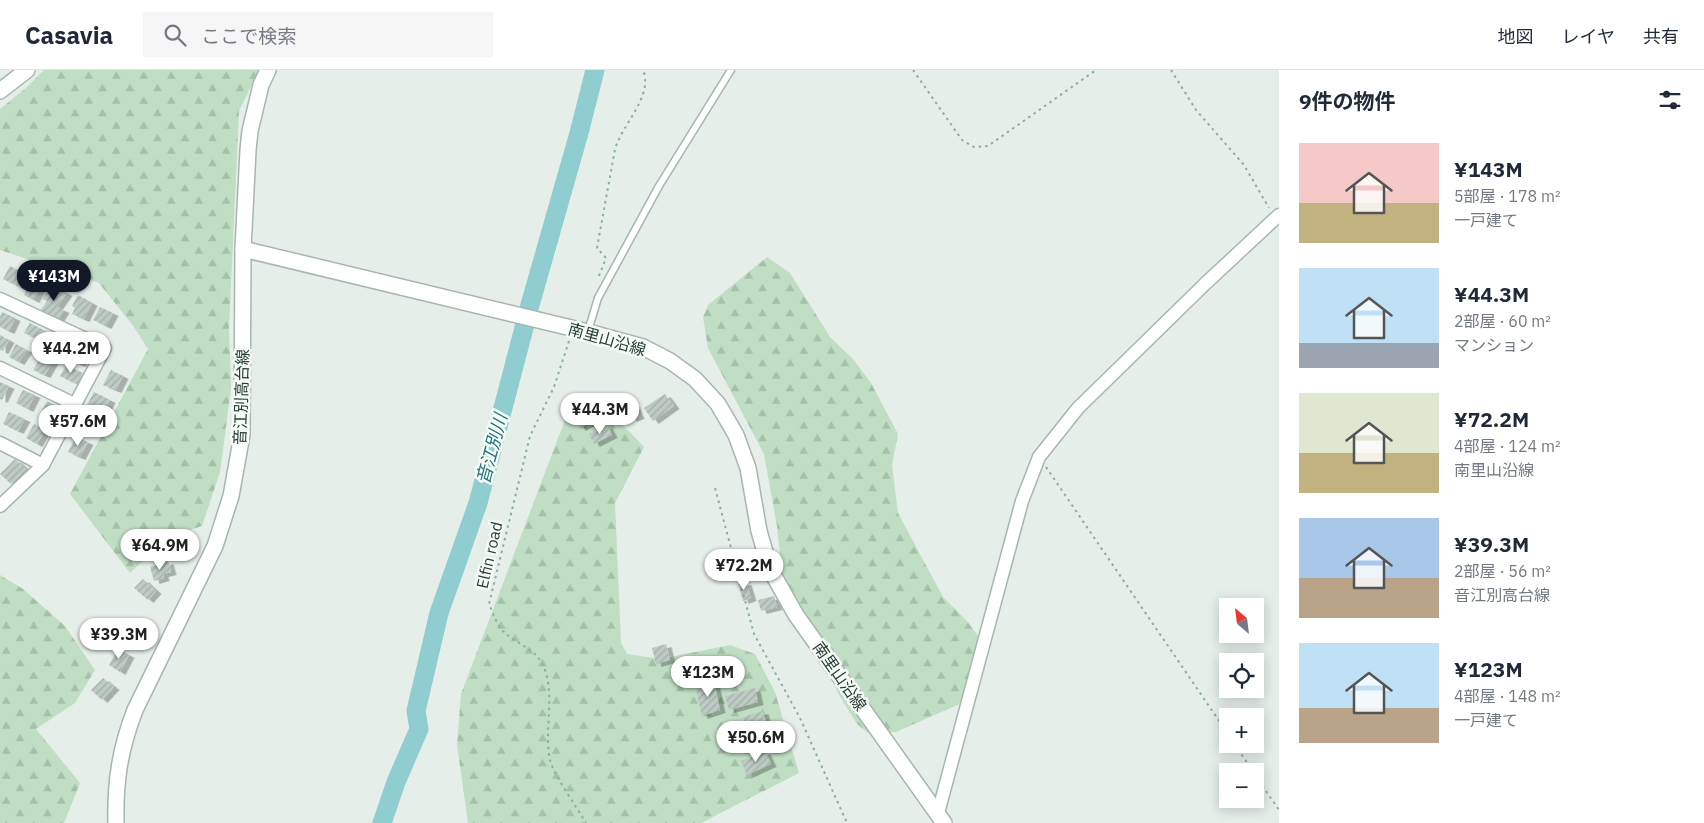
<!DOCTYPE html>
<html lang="ja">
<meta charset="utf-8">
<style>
:root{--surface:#fff;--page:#f6f6f7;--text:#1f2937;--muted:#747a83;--line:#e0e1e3;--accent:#111827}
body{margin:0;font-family:"IBM Plex Sans","Noto Sans JP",sans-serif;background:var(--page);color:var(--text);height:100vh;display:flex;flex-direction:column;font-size:19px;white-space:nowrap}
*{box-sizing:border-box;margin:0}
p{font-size:16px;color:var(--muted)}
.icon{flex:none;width:28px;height:28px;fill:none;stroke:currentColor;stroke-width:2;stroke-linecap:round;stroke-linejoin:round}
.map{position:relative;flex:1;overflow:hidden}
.sheet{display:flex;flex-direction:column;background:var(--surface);width:425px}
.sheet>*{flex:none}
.needle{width:32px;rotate:332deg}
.controls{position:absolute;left:1219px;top:528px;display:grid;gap:10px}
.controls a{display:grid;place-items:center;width:45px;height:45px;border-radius:0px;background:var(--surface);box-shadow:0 2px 12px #0003;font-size:25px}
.price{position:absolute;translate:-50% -42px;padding:0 11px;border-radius:18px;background:#fff;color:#222;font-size:16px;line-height:32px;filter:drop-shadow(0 1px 2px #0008)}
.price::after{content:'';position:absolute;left:50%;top:30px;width:15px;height:11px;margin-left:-8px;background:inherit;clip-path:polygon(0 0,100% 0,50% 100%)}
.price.on{background:var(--accent);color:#fff}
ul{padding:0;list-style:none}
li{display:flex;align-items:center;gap:15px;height:125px;padding:0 20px}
li span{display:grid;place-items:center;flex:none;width:140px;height:100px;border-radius:0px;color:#555}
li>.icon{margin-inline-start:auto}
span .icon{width:60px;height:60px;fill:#fffc;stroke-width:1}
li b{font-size:21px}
h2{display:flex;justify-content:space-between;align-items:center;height:60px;padding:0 20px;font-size:21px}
header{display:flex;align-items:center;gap:30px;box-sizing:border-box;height:70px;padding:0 25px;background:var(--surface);border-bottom:1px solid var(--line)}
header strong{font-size:24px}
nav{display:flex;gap:28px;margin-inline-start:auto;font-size:18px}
.search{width:350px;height:45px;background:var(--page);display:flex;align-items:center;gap:12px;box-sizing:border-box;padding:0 18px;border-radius:0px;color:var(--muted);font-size:19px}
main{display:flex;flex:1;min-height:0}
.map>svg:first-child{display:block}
</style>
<header>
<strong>Casavia</strong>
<div class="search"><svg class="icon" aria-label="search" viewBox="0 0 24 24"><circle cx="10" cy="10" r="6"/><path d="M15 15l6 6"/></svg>ここで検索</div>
<nav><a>地図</a><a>レイヤ</a><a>共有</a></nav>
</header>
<main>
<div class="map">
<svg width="1279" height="753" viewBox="0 0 1279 753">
<defs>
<pattern id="forest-firs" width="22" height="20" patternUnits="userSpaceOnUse" patternTransform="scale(1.25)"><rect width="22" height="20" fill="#bfdec4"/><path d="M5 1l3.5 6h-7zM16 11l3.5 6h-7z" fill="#a4c0a9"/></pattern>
<pattern id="building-hatch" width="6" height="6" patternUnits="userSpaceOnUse" patternTransform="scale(1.25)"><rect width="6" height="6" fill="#bdcbc4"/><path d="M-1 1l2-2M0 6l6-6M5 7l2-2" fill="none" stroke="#a2afa9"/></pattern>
<filter id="shadow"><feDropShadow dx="5.5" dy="3" stdDeviation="0" flood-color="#0004"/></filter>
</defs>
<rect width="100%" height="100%" fill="#e5eee9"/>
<g fill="url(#forest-firs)">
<path d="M 44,0 L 259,0 L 239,41 L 229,257 L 231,318 L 220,402 L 202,456 L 166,468 L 130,503 L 70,424 L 148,279 L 134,257 L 99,213 L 0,180 L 0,39 L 27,17 Z"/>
<path d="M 767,187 L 790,203 L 830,267 L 853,289 L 871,313 L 898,364 L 892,395 L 898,443 L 943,527 L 967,551 L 986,577 L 964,632 L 896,662 L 868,663 L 857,654 L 839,625 L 786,514 L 781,494 L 777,456 L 764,384 L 708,278 L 703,247 L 708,235 Z"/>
<path d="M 574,326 C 602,337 625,355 644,377 L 615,433 L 621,573 L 627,584 L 661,589 L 730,575 L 755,584 L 775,622 L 799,703 L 701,753 L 468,753 L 457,675 L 461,624 Z"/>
<path d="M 0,505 L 23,519 L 65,556 L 95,600 L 75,633 L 36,659 L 80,713 L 64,753 L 0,753 Z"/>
</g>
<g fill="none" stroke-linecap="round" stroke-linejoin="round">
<path stroke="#8fcdd0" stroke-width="19" d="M 382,753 L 396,712 L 419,659 L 416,641 L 439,543 L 478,433 L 530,235 L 579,63 L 595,0"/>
</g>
<g fill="url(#building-hatch)" filter="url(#shadow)">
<path d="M 10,196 L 26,204 L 20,217 L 3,209 Z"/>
<path d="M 34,206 L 44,211 L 34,230 L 24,225 Z"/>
<path d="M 51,215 L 67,223 L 57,237 L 64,240 L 58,250 L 41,240 L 47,231 L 42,229 Z"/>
<path d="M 78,225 L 92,233 L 84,249 L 72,244 L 75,238 L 72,236 Z"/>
<path d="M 100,237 L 113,243 L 106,256 L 93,250 Z"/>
<path d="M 2,242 L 15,248 L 9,261 L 0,257 L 0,247 Z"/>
<path d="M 30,253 L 45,261 L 40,270 L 24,263 Z"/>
<path d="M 0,265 L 9,270 L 3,281 L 0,280 Z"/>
<path d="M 54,267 L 61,271 L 55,283 L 44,278 L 47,272 L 50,274 Z"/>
<path d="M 16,274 L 27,280 L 19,292 L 9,287 Z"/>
<path d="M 76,275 L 87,280 L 80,294 L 68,289 Z"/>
<path d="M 42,285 L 53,291 L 45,305 L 33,300 Z"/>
<path d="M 66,295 L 83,303 L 77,314 L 60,306 Z"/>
<path d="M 111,300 L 123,306 L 116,320 L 103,315 Z"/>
<path d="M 0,312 L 9,316 L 2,330 L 0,329 Z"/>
<path d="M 23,320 L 35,325 L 28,339 L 16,333 Z"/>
<path d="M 94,322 L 110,330 L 104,342 L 87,335 Z"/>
<path d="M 665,324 L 674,336 L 653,351 L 644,338 Z"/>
<path d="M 47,331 L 59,337 L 50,353 L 38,348 Z"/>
<path d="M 599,332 L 605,345 L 580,358 L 573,345 Z"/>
<path d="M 634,334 L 639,346 L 631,349 L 627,337 Z"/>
<path d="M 9,342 L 25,349 L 18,361 L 3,354 Z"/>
<path d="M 89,343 L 101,349 L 94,363 L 81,358 Z"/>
<path d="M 34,354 L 45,360 L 37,374 L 26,368 Z"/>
<path d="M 607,355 L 612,365 L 594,374 L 589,364 Z"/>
<path d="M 76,367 L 88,372 L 80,387 L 68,382 Z"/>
<path d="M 15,389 L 26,399 L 11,414 L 0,404 Z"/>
<path d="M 168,491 L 171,502 L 163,504 L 164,508 L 154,511 L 150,497 Z"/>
<path d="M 143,509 L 156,521 L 148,530 L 134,518 Z"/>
<path d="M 746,512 L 751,528 L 743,531 L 738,514 Z"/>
<path d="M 774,526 L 777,537 L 761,541 L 758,530 Z"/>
<path d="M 666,574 L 670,590 L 656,594 L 652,578 Z"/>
<path d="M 118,579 L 129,585 L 120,602 L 109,595 Z"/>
<path d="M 103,608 L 114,617 L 102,630 L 91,620 Z"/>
<path d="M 714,611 L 720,640 L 702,646 L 695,616 Z"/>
<path d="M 755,618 L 758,632 L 729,640 L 725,626 Z"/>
<path d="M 763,641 L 767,656 L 747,661 L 743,647 Z"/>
<path d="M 765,681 L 771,694 L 747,705 L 741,691 Z"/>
</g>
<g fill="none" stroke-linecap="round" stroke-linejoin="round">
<defs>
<path id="service" d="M 588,261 L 598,228 L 659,116 L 731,0"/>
<g id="minor">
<path d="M 0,229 L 105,278 L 43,395 L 0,436"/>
<path d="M 0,298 L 76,335"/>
<path d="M 0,373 L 43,395"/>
<path d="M 938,743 L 1022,431 L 1039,387 L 1078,338 L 1206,213 L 1279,145"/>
</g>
<g id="tertiary">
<path d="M 0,21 L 27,0"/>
<path d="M 243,179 L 588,262 L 643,277 L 670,291 L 695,309 L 718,334 L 736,365 L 748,398 L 759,461 L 770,499 L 796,545 L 944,753"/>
<path d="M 116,753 C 115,711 120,679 135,640 L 215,476 L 231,426 L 242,365 L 243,179 L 248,80 L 250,61 L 261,15 L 268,0"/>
</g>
</defs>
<use href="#service" stroke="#a7b6af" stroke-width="9"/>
<use href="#minor" stroke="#a7b6af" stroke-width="15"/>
<use href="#tertiary" stroke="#a7b6af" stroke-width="18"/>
<g stroke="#87b09e" stroke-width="2" stroke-dasharray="2.5 4" stroke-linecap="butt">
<path d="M 913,0 L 962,70 L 974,77 L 988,76 L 1096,0"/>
<path d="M 1171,0 L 1196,40 L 1244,95 L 1269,138"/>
<path d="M 599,206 L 606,188 L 597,178 L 615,79 C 622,57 641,39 645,16 C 646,11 644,5 644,0"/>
<path d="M 569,271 L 554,317 L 530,366 L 489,534 C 493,543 496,553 503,561 C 519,577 538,577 546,603 C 554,631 544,662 550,690 C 553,704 578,739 586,753"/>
<path d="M 1046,397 L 1228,664"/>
<path d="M 715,418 L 754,564 L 800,648 L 847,753"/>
<path d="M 1234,674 L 1253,701"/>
<path d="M 1255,705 L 1279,740"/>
</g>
<use href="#service" stroke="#fff" stroke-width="6"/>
<use href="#minor" stroke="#fff" stroke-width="12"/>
<use href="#tertiary" stroke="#fff" stroke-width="15"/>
</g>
<g text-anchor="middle" stroke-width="5" stroke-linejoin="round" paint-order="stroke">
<g font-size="16" fill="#243f35" stroke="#f6faf7">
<text transform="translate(607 269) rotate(16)" y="6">南里山沿線</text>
<text transform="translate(241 327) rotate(-88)" y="6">音江別高台線</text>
<text transform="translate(489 485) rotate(-77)" y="6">Elfin road</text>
<text transform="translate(840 606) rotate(55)" y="6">南里山沿線</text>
</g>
<g font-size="18" font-style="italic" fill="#207479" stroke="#f6faf7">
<text transform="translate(492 379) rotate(-75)" y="6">音江別川</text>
</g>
</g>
</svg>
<div class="controls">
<a><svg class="needle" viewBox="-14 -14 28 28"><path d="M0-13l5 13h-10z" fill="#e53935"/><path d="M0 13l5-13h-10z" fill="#747a83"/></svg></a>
<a><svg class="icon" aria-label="locate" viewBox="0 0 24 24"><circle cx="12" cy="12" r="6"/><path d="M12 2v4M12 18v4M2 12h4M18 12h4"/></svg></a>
<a>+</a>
<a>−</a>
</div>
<b class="price on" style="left:54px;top:232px">¥143M</b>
<b class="price" style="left:71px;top:304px">¥44.2M</b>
<b class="price" style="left:600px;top:365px">¥44.3M</b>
<b class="price" style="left:78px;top:377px">¥57.6M</b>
<b class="price" style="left:160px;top:501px">¥64.9M</b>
<b class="price" style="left:744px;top:521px">¥72.2M</b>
<b class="price" style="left:119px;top:590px">¥39.3M</b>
<b class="price" style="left:708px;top:628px">¥123M</b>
<b class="price" style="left:756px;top:693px">¥50.6M</b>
</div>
<section class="sheet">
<h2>9件の物件<svg class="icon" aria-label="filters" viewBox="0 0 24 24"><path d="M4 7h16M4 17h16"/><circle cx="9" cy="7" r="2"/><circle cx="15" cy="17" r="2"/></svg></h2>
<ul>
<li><span style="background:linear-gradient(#f6c9c9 60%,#c2b280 0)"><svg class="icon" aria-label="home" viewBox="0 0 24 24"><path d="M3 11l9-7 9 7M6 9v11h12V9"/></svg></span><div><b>¥143M</b><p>5部屋 · 178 m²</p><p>一戸建て</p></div></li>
<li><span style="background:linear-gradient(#bfe0f5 75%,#9aa5b1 0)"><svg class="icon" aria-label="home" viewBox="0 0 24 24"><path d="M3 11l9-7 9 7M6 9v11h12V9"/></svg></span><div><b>¥44.3M</b><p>2部屋 · 60 m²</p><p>マンション</p></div></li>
<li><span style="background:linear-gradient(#dfe7d0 60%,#c2b280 0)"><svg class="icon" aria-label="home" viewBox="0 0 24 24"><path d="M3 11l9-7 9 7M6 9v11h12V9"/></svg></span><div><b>¥72.2M</b><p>4部屋 · 124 m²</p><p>南里山沿線</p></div></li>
<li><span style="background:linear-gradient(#a9c7e8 60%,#b9a48a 0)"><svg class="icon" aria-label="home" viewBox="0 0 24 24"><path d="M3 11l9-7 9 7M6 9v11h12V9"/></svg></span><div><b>¥39.3M</b><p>2部屋 · 56 m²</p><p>音江別高台線</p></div></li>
<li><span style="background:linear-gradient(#bfe0f5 65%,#b9a48a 0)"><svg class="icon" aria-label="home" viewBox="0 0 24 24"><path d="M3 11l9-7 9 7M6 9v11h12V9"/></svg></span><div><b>¥123M</b><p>4部屋 · 148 m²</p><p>一戸建て</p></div></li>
</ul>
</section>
</main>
